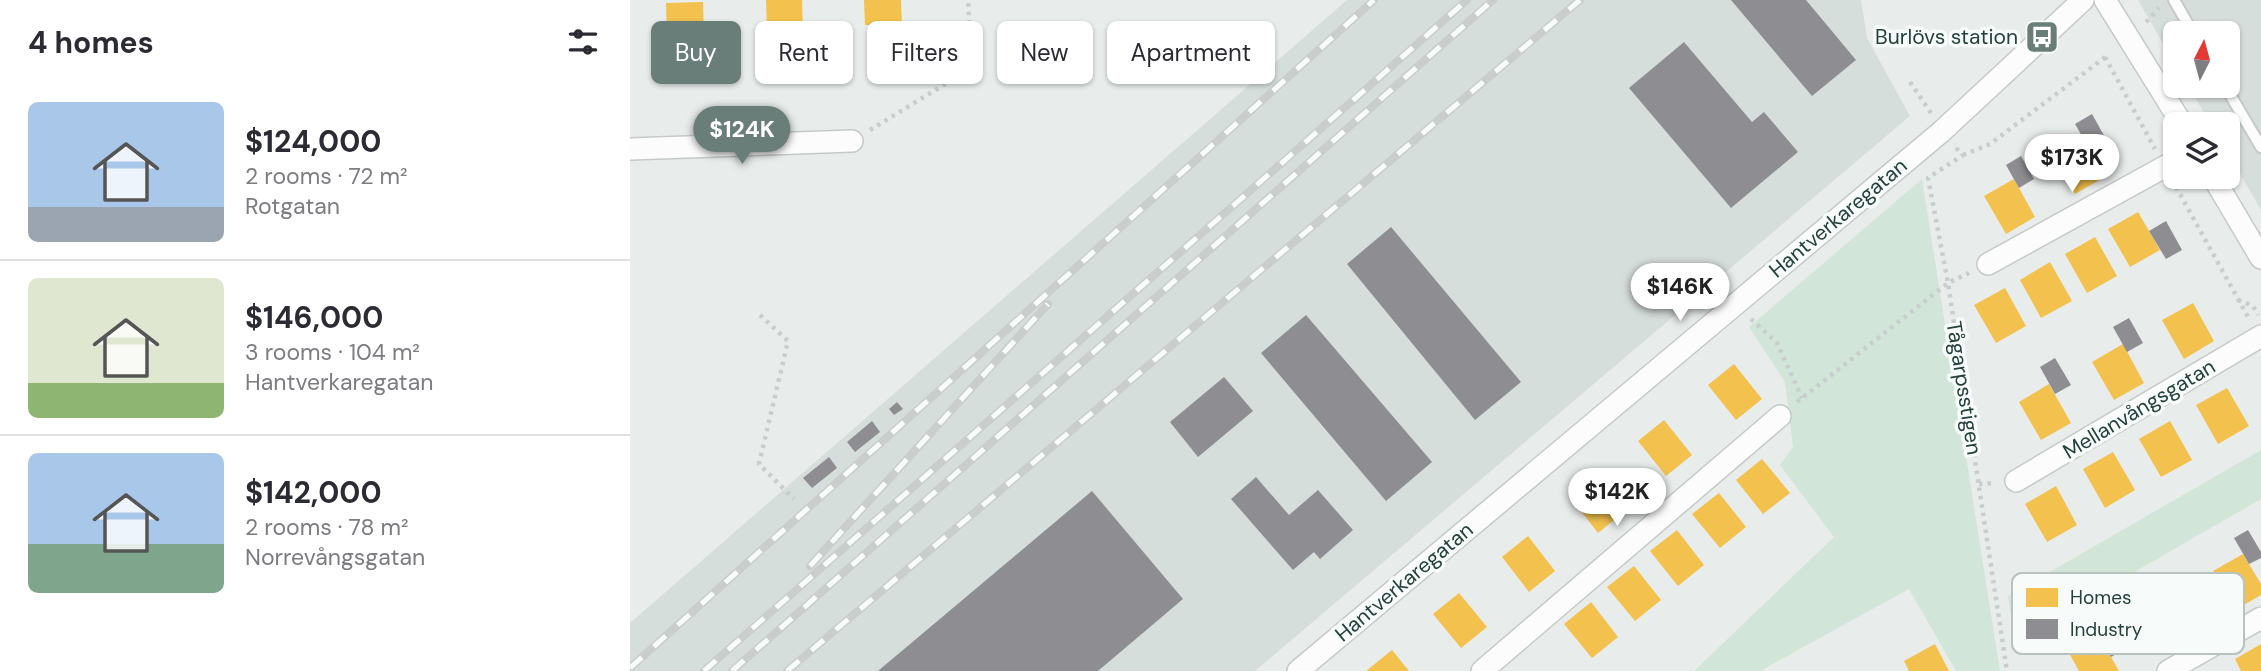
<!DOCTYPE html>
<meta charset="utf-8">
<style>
:root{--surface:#fff;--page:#f7f7f7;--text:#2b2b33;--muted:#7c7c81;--line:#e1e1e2;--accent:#697d79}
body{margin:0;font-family:"DM Sans",sans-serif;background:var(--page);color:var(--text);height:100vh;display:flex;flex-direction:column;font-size:26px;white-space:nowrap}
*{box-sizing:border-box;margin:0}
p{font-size:23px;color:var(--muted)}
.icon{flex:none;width:38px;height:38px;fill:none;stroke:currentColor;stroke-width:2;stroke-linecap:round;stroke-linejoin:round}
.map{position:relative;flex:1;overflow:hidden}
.sheet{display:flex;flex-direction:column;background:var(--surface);width:630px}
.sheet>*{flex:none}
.top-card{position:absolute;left:21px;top:21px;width:665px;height:63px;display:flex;gap:14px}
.needle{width:46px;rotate:6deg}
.fabs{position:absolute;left:1533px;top:21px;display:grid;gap:14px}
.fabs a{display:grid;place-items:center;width:77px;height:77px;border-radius:10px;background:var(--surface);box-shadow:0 2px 5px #0004;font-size:35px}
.price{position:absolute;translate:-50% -60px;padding:0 16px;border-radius:24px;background:#fff;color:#222;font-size:23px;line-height:46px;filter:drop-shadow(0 2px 4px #0008)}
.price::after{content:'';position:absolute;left:50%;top:42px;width:21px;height:16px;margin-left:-10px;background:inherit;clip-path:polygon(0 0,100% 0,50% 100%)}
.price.selected{background:var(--accent);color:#fff}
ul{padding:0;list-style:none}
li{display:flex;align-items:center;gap:21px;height:175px;padding:0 28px}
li+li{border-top:2px solid var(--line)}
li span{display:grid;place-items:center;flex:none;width:196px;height:140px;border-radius:10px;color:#555}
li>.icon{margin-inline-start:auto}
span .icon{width:84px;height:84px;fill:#fffc;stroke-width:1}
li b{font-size:30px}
h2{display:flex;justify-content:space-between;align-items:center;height:84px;padding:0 28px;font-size:30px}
.chip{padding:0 24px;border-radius:10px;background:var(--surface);box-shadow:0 2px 5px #0004;font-size:24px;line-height:63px}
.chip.selected{background:var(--accent);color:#fff}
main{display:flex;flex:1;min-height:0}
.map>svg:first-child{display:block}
</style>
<main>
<section class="sheet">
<h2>4 homes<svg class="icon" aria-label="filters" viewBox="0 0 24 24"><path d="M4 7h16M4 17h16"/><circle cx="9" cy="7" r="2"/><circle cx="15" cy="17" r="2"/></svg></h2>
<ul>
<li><span style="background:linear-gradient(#a9c7e8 75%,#9aa5b1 0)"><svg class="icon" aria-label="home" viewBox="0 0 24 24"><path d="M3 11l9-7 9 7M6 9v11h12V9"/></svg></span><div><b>$124,000</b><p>2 rooms · 72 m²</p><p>Rotgatan</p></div></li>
<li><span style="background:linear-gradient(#dfe7d0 75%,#8fb573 0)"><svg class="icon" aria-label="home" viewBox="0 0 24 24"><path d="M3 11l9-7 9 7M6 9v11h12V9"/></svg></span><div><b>$146,000</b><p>3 rooms · 104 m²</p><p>Hantverkaregatan</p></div></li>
<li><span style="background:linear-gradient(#a9c7e8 65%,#7fa58c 0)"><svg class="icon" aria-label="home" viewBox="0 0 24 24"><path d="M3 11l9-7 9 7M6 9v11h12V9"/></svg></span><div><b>$142,000</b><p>2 rooms · 78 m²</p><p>Norrevångsgatan</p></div></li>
</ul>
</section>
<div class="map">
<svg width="1631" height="671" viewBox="0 0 1631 671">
<rect width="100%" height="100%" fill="#e8edeb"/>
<g fill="#d6dedb">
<path d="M 717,0 L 1231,0 L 1237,38 L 1280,116 L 625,671 L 0,671 L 0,623 Z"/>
<path d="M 1508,0 L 1631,0 L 1631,210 L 1598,153 L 1598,124 L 1581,124 L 1558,86 L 1598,86 L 1598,33 L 1545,33 L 1545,64 Z"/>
</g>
<g fill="#d1e5d9">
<path d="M 1292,179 L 1370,671 L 1326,671 L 1279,589 L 1130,671 L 1064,671 L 1204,537 L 1150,465 L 1163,447 L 1155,382 L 1119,327 Z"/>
<path d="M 1631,450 L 1631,499 L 1385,641 L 1378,596 Z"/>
</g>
<g fill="#f2c14e">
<path d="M 136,0 L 172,0 L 173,30 L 137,32 Z"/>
<path d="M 234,0 L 271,0 L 272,25 L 235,25 Z"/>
<path d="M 73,2 L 74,36 L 37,38 L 36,3 Z"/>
<path d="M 1453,138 L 1475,177 L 1445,194 L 1423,156 Z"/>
<path d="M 1384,179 L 1405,217 L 1376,234 L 1354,196 Z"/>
<path d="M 1508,212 L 1530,250 L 1500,267 L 1478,229 Z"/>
<path d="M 1465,237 L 1487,276 L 1457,293 L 1435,254 Z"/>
<path d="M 1420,262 L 1442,301 L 1411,318 L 1390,280 Z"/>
<path d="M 1375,288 L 1396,326 L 1366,343 L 1344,305 Z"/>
<path d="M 1563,303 L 1584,341 L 1554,359 L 1532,320 Z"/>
<path d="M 1493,344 L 1514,383 L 1484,400 L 1462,362 Z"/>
<path d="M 1104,364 L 1132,399 L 1106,420 L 1078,385 Z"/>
<path d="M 1419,384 L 1441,423 L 1411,440 L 1389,402 Z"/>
<path d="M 1597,388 L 1619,426 L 1588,444 L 1566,405 Z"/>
<path d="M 1034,420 L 1062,455 L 1036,476 L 1008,441 Z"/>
<path d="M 1540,421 L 1562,460 L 1531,477 L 1509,439 Z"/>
<path d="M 1483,452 L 1505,490 L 1475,508 L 1453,469 Z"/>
<path d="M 1132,459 L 1160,493 L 1133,514 L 1106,480 Z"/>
<path d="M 967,477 L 994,512 L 968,533 L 941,498 Z"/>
<path d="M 1426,486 L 1447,525 L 1417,542 L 1395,504 Z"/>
<path d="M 1089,493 L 1116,527 L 1090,548 L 1062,514 Z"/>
<path d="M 1047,530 L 1074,565 L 1048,586 L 1020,551 Z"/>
<path d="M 898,536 L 925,571 L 899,592 L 872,557 Z"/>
<path d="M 1613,554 L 1631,584 L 1631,595 L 1605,610 L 1583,571 Z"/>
<path d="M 1004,566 L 1031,600 L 1005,621 L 977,587 Z"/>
<path d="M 829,593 L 857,627 L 831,648 L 803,614 Z"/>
<path d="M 961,602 L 988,637 L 962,658 L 934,624 Z"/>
<path d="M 1469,636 L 1489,671 L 1449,671 L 1439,653 Z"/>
<path d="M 1305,644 L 1319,671 L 1279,671 L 1274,661 Z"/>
<path d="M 1631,644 L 1631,671 L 1611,671 L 1605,659 Z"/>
<path d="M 762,650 L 779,671 L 736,671 Z"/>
</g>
<g fill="#8d8d92">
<path d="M 1101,0 L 1176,0 L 1226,60 L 1182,96 Z"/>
<path d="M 1054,42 L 1122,122 L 1134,112 L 1168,152 L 1101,208 L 999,88 Z"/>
<path d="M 1462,114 L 1476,139 L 1459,148 L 1445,124 Z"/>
<path d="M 1391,156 L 1404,179 L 1389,188 L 1376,165 Z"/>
<path d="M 1536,221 L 1552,250 L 1536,259 L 1519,231 Z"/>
<path d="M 761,227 L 891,382 L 845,420 L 717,264 Z"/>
<path d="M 676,315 L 802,462 L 756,501 L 631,353 Z"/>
<path d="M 1499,318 L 1513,343 L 1497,352 L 1483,327 Z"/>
<path d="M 1425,358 L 1441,385 L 1425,394 L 1410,367 Z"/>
<path d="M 594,377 L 623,411 L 568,457 L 540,422 Z"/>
<path d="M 267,402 L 273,409 L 264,415 L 259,409 Z"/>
<path d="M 242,421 L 250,432 L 225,452 L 217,442 Z"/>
<path d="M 199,457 L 207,468 L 182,488 L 173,478 Z"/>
<path d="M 626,477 L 659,515 L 688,490 L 723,530 L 690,559 L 684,552 L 663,570 L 601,499 Z"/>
<path d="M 462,491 L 553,599 L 468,671 L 248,671 Z"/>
<path d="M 1618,530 L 1631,552 L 1631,558 L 1619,564 L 1604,538 Z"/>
<path d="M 1548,572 L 1566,604 L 1551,613 L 1533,581 Z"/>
<path d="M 1475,614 L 1495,649 L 1481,657 L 1461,622 Z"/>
</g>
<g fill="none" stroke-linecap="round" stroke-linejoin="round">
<defs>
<g id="lane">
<path d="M 1544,0 L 1563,33"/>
<path d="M 1595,86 L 1631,147"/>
</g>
<g id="street">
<path d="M 1475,0 L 1552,124"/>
<path d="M 0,149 L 222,141"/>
<path d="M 1583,177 L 1631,258"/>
<path d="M 1358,264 L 1545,161"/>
<path d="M 1386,481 L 1631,336"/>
<path d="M 668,671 L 1311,132 L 1453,0"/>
<path d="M 852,671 L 1150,416"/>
<path d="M 1538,671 L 1631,618"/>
</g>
</defs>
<use href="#lane" stroke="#c5cac8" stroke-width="14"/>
<use href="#street" stroke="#c5cac8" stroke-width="24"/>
<g stroke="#c7cecd" stroke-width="4.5" stroke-dasharray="3.5 5" stroke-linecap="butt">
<path d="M 1516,22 L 1529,8"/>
<path d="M 1475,57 L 1525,149"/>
<path d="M 1280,82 L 1301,113"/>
<path d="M 240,130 L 338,70 L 341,48 L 338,0"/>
<path d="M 1326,148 L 1333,155 L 1298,178 L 1318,283 L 1377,671"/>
<path d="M 1333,155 L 1360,144 L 1478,55"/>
<path d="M 1546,187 L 1618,317"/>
<path d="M 1608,300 L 1623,306 L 1628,315"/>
<path d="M 130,315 L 158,341 L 129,464 L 164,499"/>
<path d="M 1121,319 L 1147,343 L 1172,398"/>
<path d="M 1167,402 L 1318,283 L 1339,273"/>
<path d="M 1349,484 L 1366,483"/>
</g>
<use href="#lane" stroke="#fcfcfc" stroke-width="10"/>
<use href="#street" stroke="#fcfcfc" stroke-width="21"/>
<defs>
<g id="rail">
<path d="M 180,566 L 418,304"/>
<path d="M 0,668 L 744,0"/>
<path d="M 74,671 L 837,0"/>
<path d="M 102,671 L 863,0"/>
<path d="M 157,671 L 950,0"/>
</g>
</defs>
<use href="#rail" stroke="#c9cdcc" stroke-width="8"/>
<use href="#rail" stroke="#f7fbf9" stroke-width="5" stroke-dasharray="16" stroke-linecap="butt"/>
</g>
<defs>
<symbol id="bus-square" viewBox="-11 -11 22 22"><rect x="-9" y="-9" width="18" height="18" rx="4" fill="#697d79" stroke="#f7fbf9"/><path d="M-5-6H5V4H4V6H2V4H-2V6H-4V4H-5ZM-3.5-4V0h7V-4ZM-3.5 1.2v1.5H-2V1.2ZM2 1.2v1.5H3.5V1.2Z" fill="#fff"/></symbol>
</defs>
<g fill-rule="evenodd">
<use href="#bus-square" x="1393" y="18" width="38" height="38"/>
</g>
<g text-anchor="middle" stroke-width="7" stroke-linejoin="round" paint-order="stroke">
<g font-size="21" fill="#24413b" stroke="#f7fbf9" text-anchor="end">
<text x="1388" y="44">Burlövs station</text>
</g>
<g font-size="21" fill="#24413b" stroke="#f7fbf9">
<text transform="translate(1208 218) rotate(-40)" y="7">Hantverkaregatan</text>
<text transform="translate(1334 388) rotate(81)" y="7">Tågarpsstigen</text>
<text transform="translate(1509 409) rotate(-31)" y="7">Mellanvångsgatan</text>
<text transform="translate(774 582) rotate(-40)" y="7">Hantverkaregatan</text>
</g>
</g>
<rect x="1382" y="573" width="232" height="81" rx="10" fill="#f7fbf9" stroke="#b8c3c0" stroke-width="2"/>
<rect x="1396" y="588" width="32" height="19" fill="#f2c14e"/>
<rect x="1396" y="619" width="32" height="20" fill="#8d8d92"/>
<g font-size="19" fill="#24413b">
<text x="1440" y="604">Homes</text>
<text x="1440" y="636">Industry</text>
</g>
</svg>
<div class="fabs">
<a><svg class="needle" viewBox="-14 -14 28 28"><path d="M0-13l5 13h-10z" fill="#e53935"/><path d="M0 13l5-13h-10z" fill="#7c7c81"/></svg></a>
<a><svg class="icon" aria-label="layers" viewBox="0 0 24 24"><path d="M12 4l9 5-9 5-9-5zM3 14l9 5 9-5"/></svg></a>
</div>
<b class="price selected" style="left:112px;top:166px">$124K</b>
<b class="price" style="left:1442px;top:194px">$173K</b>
<b class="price" style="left:1050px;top:323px">$146K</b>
<b class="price" style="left:987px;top:528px">$142K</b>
<div class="top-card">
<a class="chip selected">Buy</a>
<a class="chip">Rent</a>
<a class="chip">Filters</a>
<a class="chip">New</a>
<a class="chip">Apartment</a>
</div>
</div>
</main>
